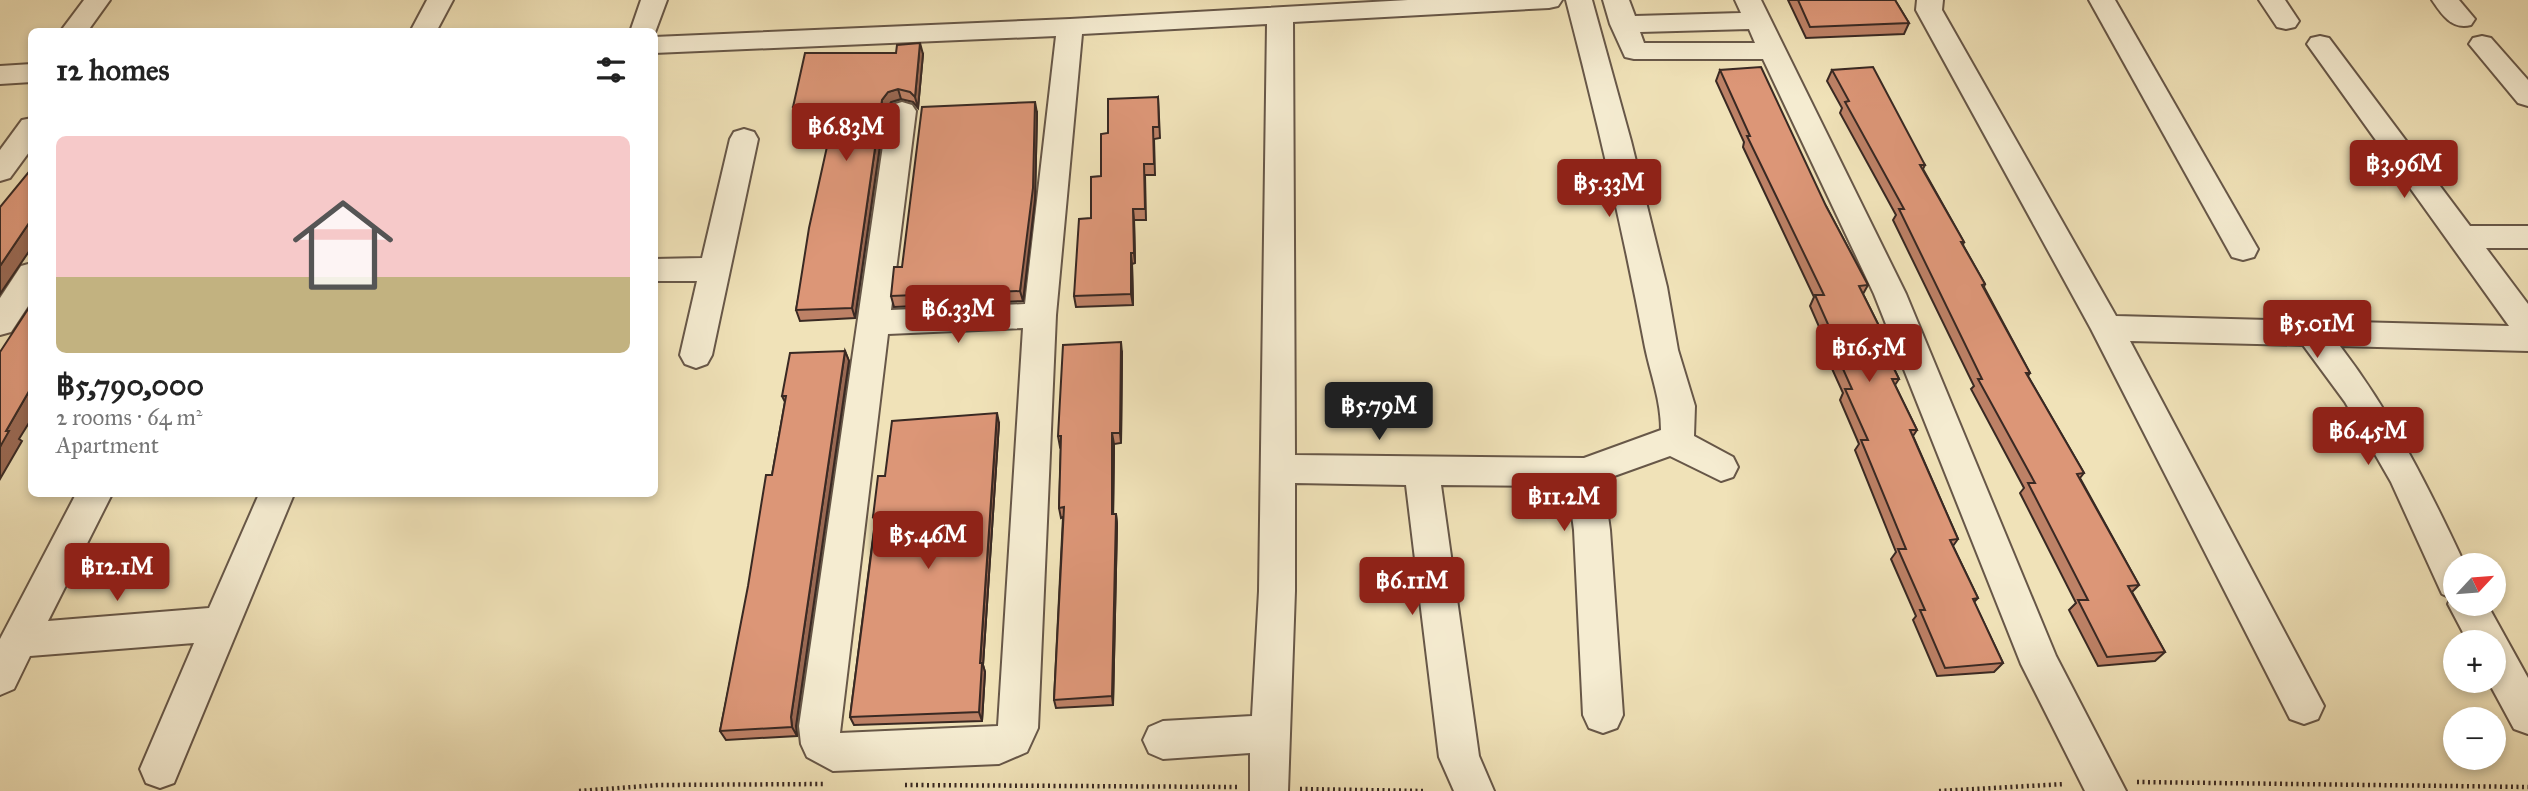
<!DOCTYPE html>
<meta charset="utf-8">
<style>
:root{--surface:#fff;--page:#f6f6f6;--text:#222;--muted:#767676;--accent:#8f2418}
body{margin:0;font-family:"IM FELL Great Primer",serif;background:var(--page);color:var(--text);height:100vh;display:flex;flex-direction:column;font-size:26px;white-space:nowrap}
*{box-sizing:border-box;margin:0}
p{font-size:23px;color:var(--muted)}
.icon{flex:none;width:38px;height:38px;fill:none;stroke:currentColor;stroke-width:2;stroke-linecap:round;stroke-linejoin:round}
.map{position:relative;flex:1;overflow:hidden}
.drawer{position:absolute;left:28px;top:28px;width:630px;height:469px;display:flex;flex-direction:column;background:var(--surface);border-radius:10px;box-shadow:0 4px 10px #0003}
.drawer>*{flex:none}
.needle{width:46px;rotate:64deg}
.controls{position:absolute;left:2443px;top:553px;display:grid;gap:14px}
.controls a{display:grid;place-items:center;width:63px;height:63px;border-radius:50%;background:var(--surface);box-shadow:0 4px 10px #0003;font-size:35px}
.price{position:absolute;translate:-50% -60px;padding:0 16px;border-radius:7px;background:var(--accent);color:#fff;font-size:23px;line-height:46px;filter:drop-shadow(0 2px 4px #0008)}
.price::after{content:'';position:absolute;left:50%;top:42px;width:21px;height:16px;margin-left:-10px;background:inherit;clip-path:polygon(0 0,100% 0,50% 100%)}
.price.active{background:#222;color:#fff}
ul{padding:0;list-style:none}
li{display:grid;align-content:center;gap:14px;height:371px;padding:0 28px}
li span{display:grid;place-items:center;height:217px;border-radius:10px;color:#555}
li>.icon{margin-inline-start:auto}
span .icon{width:126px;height:126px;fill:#fffc;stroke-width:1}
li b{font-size:30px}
h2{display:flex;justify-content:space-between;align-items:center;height:84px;padding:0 28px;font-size:30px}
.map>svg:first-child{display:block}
</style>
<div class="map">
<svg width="2528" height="791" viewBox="0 0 2528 791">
<rect width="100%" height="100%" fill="#f0e2b8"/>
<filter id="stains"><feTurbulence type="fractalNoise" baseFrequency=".00286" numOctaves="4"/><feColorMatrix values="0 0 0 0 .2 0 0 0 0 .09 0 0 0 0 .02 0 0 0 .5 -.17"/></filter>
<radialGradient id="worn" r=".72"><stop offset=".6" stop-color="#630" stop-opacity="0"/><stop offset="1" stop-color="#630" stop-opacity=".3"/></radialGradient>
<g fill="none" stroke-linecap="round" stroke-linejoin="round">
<defs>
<g id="minor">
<path d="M 84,0 L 110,0 L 87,32 L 60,32 Z"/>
<path d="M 427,0 L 453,0 L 436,32 L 410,32 Z"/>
<path d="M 641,0 L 667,0 L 654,35 L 654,32 L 630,32 Z"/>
<path d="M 1408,0 L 1562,0 L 1558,6 L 1549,8 L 1293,22 L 1295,455 L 1584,458 L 1661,430 C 1661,400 1651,376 1645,347 C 1623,230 1596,115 1566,0 L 1592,0 L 1631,141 L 1667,287 L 1678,350 L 1695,406 L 1694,436 L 1733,457 L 1738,467 L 1733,477 L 1721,481 L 1670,456 L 1603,480 L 1610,530 L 1623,715 L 1617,728 L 1603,733 L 1589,728 L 1583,715 L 1574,530 L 1568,486 L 1441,485 L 1479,756 L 1494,791 L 1454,791 L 1439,757 L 1406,485 L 1295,483 L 1295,591 L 1288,791 L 1250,791 L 1250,753 L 1163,759 L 1149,753 L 1143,740 L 1149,727 L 1163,721 L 1252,716 L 1259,591 L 1267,24 L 1082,34 L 1056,315 L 1038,728 L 1027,752 L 999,764 L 833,771 L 807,757 L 801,744 L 799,726 L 888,111 L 892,105 L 902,102 L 912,105 L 916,111 L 891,310 L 1025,304 L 1056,36 L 654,53 L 654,37 L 1070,19 ZM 1023,328 L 998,726 L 840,733 L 888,334 Z"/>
<path d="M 1603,0 L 1629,0 L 1635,16 L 1741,13 L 1735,0 L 1761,0 L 1906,294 L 2056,656 L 2126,791 L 2085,791 L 2021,664 L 1874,294 L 1763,59 L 1634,59 L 1625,57 L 1610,24 ZM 1749,29 L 1755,43 L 1644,43 L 1640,32 Z"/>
<path d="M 1917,0 L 1943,0 L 1942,10 L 2116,316 L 2509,326 L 2307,44 L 2311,38 L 2320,36 L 2329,38 L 2470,226 L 2528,226 L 2528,248 L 2486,248 L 2528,304 L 2528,351 L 2340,346 C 2392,414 2429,488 2465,565 L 2455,565 L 2455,604 L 2487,604 L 2528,678 L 2528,734 L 2514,729 L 2488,681 L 2494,681 L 2494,642 L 2468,642 L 2448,604 L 2451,598 L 2442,594 L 2391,482 L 2345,402 L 2303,345 L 2130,341 L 2324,706 L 2318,719 L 2304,724 L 2290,719 L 2091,329 L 1916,10 Z"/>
<path d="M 2089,0 L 2115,0 L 2258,249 L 2254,257 L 2243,260 L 2232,257 Z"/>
<path d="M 2259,0 L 2285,0 L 2299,21 L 2295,27 L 2286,29 L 2277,27 Z"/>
<path d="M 2432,0 L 2459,0 L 2475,19 L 2471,25 C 2452,30 2442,15 2432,0 Z"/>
<path d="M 2482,36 L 2491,38 L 2528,80 L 2528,106 L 2518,103 L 2469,44 L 2473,38 Z"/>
<path d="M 32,64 L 32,82 L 0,84 L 0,66 Z"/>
<path d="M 32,118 L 32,148 L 10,178 L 0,181 L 0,150 L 22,120 Z"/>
<path d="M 744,129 L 754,132 L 758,139 L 712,355 L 707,364 L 696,368 L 685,364 L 680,355 L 697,281 L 654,281 L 654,259 L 702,258 L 730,139 L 734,132 Z"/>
<path d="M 32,263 L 32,300 L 11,332 L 0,335 L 0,298 L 21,266 Z"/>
<path d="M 76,494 L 112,494 L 48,621 L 209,608 L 259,494 L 294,494 L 174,783 L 160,788 L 146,783 L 140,769 L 194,643 L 30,656 L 14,689 L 0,695 L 0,639 Z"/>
</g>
</defs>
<use href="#minor" stroke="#675748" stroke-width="4"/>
<g stroke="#392923" stroke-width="4.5" stroke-dasharray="2 3.5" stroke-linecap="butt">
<path d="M 2137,782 L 2528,787"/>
<path d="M 905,785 L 1239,787"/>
<path d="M 1300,789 L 1425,791"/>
<path d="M 579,791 L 659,785 L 826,784"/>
<path d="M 1939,791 L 2065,784"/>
</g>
<use href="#minor" fill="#f5ecd1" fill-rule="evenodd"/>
</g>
<g fill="#bd8166" stroke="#392923" stroke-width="2">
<path d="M 1788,0 L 1895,0 L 1909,23 L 1904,34 L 1806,38 Z"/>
<path d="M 923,54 L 918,108 L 913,102 L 901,99 L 891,102 L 885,111 L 855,318 L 800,321 L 796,310 L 834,117 L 797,118 L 793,107 Z"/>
<path d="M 1720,70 L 1826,206 L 1868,285 L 1863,294 L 1882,332 L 1879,337 L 1899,379 L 1895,385 L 1917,430 L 1913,436 L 1958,539 L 1953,546 L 1978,598 L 1974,602 L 2003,663 L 1994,672 L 1937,676 L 1913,620 L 1916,616 L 1891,559 L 1896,552 L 1855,450 L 1859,444 L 1840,400 L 1843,393 L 1824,351 L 1827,345 L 1810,306 L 1814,297 L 1743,147 L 1744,142 L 1716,81 Z"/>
<path d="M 1832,70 L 1925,165 L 1923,169 L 1964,242 L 1963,245 L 1985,284 L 1984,287 L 2030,373 L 2028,376 L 2084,473 L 2080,478 L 2139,585 L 2132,592 L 2165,652 L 2155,661 L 2098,666 L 2069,610 L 2076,603 L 2020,493 L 2024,488 L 1971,389 L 1974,386 L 1893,220 L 1896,215 L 1840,113 L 1842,108 L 1827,81 Z"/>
<path d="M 1158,97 L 1160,138 L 1154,139 L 1155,175 L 1145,175 L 1146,220 L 1134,220 L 1135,263 L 1132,264 L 1133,305 L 1076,307 L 1074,296 L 1091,218 L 1101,176 L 1108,133 Z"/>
<path d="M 1037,113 L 1035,199 L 1023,301 L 894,307 L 891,296 L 902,267 Z"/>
<path d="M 845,351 L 849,361 L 796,726 L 797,736 L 726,740 L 720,731 L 772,475 L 785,402 L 782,396 Z"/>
<path d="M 1122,353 L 1121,443 L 1114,444 L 1113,514 L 1116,514 L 1117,524 L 1113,705 L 1056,708 L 1054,700 L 1063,517 L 1061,518 L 1059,508 L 1061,446 L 1060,447 L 1058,436 Z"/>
<path d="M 999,423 L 983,665 L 985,672 L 982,721 L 854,725 L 850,717 L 875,522 L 873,517 L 885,476 Z"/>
</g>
<g fill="#9a6953" stroke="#392923" stroke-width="2">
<path d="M 920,43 L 923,54 L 918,108 L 915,97 Z"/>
<path d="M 898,89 L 901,99 L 891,102 L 885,111 L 855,318 L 852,308 L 882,100 L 888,92 Z"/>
<path d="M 1035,102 L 1037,113 L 1035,199 L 1023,301 L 1020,291 Z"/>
<path d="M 1133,209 L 1134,220 L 1135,263 L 1134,253 Z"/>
<path d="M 29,223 L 32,225 L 32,247 L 0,294 L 0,266 Z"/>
<path d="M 1131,253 L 1132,264 L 1133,305 L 1131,294 Z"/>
<path d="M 1121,342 L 1122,353 L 1121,443 L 1120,433 Z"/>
<path d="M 845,351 L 849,361 L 796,726 L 797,736 L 792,727 L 791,717 Z"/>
<path d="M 32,386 L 32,418 L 19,439 L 22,441 L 0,479 L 0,447 L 6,431 Z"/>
<path d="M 997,413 L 999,423 L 983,665 L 985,672 L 982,721 L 979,712 L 980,663 Z"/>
<path d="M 1112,433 L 1114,444 L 1113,524 L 1112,514 Z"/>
<path d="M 1116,514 L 1117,524 L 1113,705 L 1112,696 Z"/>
</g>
<g fill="#dc9677" stroke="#392923" stroke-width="2">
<path d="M 1798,0 L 1895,0 L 1909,23 L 1810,27 Z"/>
<path d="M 920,43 L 915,97 L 910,92 L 898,89 L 888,92 L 882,100 L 852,308 L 796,310 L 809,228 L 836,106 L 793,107 L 805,53 L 896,53 L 897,45 Z"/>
<path d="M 1761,67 L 1826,206 L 1868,285 L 1859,286 L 1882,332 L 1876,332 L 1899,379 L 1892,379 L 1917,430 L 1910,430 L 1958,539 L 1950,540 L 1978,598 L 1973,599 L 2003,663 L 1945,668 L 1920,610 L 1925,610 L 1898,549 L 1906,549 L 1861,440 L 1868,440 L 1845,389 L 1852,389 L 1830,340 L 1835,340 L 1815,295 L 1824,295 L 1747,136 L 1750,136 L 1720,70 Z"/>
<path d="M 1873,67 L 1925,165 L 1920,165 L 1964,242 L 1961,242 L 1985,284 L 1982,285 L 2030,373 L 2026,373 L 2084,473 L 2077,474 L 2139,585 L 2128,586 L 2165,652 L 2107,657 L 2078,600 L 2088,600 L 2028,483 L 2035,483 L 1978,379 L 1982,379 L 1899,209 L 1904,209 L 1845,102 L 1849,101 L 1832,70 Z"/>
<path d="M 1158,97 L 1159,127 L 1153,127 L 1154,164 L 1144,164 L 1145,209 L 1133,209 L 1134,253 L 1131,253 L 1131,294 L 1074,296 L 1079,219 L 1091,218 L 1091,177 L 1101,176 L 1101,134 L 1108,133 L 1108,99 Z"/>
<path d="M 1035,102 L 1033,188 L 1020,291 L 891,296 L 894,267 L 902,267 L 922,107 Z"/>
<path d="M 32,168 L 32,223 L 29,223 L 0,266 L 0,207 Z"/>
<path d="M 32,303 L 32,386 L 6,431 L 9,431 L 0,447 L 0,352 Z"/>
<path d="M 1121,342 L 1120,433 L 1112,433 L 1112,514 L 1116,514 L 1112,696 L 1054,700 L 1064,507 L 1059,508 L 1061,436 L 1058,436 L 1063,345 Z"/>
<path d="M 845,351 L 791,717 L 792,727 L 720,731 L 748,586 L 766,475 L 772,475 L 786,396 L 782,396 L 790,353 Z"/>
<path d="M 997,413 L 980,663 L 982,663 L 979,712 L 850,717 L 876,517 L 873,517 L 878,476 L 885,476 L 892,421 Z"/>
</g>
<rect width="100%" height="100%" filter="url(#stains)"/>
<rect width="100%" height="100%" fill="url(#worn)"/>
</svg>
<div class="controls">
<a><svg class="needle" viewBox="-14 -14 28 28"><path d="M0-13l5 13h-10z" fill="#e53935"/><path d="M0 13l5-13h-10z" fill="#767676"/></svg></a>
<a>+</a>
<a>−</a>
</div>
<b class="price" style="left:846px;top:163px">฿6.83M</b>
<b class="price" style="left:2404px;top:200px">฿3.96M</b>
<b class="price" style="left:1609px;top:219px">฿5.33M</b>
<b class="price" style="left:958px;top:345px">฿6.33M</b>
<b class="price" style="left:2317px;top:360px">฿5.01M</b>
<b class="price" style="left:1869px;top:384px">฿16.5M</b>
<b class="price active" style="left:1379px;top:442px">฿5.79M</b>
<b class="price" style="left:2368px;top:467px">฿6.45M</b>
<b class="price" style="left:1564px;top:533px">฿11.2M</b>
<b class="price" style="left:928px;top:571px">฿5.46M</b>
<b class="price" style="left:117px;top:603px">฿12.1M</b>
<b class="price" style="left:1412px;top:617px">฿6.11M</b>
<section class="drawer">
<h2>12 homes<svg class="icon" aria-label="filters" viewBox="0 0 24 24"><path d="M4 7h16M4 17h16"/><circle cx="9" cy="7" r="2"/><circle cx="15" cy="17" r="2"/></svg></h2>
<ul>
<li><span style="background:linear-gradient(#f6c9c9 65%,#c2b280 0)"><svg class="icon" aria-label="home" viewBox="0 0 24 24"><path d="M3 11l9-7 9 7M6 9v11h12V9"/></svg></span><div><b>฿5,790,000</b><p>2 rooms · 64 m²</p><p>Apartment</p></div></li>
</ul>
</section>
</div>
